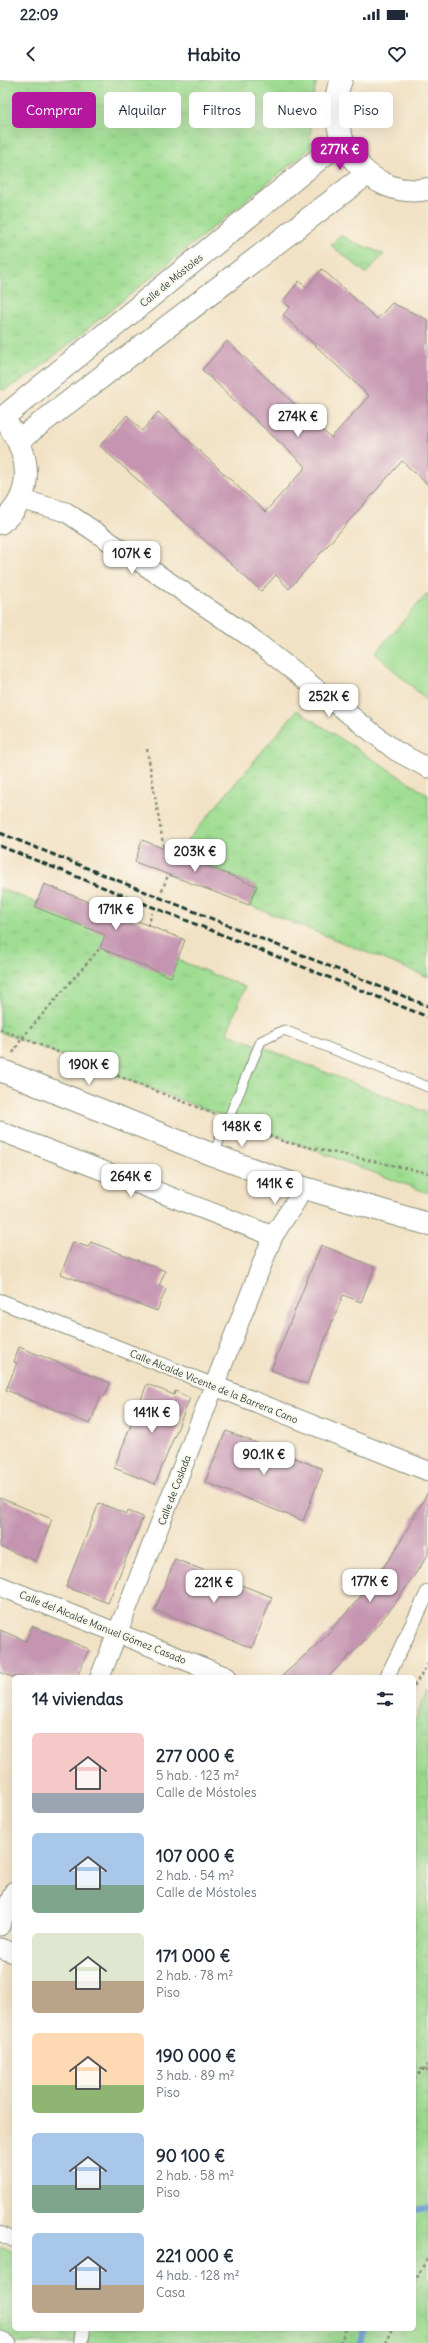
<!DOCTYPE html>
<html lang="es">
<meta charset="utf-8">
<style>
:root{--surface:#fff;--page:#f6f6f7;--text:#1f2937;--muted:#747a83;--accent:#b5179e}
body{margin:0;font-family:Delius,sans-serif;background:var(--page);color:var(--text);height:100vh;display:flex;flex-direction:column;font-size:15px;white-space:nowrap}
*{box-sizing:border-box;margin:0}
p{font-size:13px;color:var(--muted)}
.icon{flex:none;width:22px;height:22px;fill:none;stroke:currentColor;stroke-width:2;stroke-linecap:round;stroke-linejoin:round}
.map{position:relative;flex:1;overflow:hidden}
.sheet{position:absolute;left:12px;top:1595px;width:404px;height:656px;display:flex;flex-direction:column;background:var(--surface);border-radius:6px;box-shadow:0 4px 16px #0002}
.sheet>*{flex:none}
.banner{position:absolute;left:12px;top:12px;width:404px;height:36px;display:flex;gap:8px}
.price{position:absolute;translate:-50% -34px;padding:0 9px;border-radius:8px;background:#fff;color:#222;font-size:13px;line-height:26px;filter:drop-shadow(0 1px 2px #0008)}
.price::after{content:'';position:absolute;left:50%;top:24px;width:12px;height:9px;margin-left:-6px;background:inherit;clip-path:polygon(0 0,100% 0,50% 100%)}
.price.current{background:var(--accent);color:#fff}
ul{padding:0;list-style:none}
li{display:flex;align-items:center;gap:12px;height:100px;padding:0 20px}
li span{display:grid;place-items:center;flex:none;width:112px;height:80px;border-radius:6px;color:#555}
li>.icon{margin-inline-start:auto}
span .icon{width:48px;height:48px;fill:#fffc;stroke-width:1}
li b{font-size:17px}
h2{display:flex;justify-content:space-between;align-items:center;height:48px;padding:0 20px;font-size:17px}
.chip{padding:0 14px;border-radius:6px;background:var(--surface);box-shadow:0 4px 16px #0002;font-size:14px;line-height:36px}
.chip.current{background:var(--accent);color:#fff}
.status{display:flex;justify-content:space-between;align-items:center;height:28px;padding:0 20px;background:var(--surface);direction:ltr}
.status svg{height:11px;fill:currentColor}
header{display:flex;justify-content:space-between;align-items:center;height:52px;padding:0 20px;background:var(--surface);font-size:18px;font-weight:700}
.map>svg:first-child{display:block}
</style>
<div class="status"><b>22:09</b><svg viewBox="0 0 49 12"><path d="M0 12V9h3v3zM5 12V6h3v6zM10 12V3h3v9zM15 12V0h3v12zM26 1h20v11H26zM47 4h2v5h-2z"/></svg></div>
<header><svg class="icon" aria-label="back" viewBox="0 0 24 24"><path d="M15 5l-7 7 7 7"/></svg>Habito<svg class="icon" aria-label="heart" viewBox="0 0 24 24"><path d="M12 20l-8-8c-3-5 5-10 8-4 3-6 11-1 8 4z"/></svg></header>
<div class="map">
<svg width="428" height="2263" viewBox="0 0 428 2263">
<defs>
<pattern id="grass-tufts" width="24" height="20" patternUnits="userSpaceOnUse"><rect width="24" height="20" fill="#9fdd92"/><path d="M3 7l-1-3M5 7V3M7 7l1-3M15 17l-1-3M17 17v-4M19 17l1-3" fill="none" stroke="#88bf7e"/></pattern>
</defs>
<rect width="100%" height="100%" fill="#fbf7ec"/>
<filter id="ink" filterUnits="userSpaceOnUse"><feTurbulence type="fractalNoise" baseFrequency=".025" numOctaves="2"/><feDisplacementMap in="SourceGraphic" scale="8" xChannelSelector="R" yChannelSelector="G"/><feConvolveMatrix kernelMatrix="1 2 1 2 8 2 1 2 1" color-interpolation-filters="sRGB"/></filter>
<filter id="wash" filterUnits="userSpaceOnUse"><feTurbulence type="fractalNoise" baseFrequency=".012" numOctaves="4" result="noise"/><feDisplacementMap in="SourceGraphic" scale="16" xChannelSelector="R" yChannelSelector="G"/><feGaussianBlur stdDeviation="0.9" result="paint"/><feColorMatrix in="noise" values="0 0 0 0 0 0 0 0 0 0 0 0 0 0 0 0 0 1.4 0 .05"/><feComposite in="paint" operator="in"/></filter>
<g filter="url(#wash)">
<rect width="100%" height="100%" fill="#f2e2c5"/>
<g fill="url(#grass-tufts)" stroke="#5f8d63">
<path d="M 0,0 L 317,0 L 312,21 L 310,69 L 34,292 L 5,310 L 0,309 Z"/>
<path d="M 340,155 L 353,162 L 384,174 L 366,193 L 331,165 Z"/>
<path d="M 297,630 L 428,715 L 428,897 L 249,825 L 257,806 L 176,774 Z"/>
<path d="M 0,808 L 245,907 L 227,953 L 428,1033 L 428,1113 L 0,952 Z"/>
<path d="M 428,1609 L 428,2263 L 0,2263 L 0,2167 L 14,2172 L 14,2249 L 414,2249 L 414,1643 Z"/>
</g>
<path fill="#9fdd92" stroke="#5f8d63" d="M 428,513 L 428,621 L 375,573 Z"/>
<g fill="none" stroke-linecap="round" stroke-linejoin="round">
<g stroke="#6b9dd5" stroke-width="6">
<path d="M 414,2130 L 428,2128"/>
<path d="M 360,2263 L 363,2249"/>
</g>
</g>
<g id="blocks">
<g fill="#c594b0">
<path d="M 322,189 L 377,239 L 392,223 L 428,240 L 428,405 L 402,381 L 289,509 L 276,495 L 261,511 L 100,366 L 127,335 L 142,351 L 158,332 L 265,432 L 306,387 L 202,290 L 227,261 L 331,358 L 369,316 L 283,235 L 290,227 L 283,221 L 299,201 L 306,208 Z"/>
<path d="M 142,760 L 257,806 L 249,825 L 135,782 Z"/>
<path d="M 44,804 L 185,860 L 171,897 L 100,868 L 105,855 L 35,827 Z"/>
<path d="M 73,1162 L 88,1167 L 91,1162 L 165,1191 L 159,1206 L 166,1209 L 157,1231 L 61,1194 Z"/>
<path d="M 321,1165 L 375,1187 L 361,1222 L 343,1215 L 307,1304 L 271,1290 Z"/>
<path d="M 19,1267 L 110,1303 L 104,1317 L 101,1316 L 90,1344 L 6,1310 L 17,1283 L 14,1282 Z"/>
<path d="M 147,1304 L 174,1315 L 175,1311 L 190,1318 L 155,1404 L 114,1388 Z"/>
<path d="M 226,1351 L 323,1389 L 303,1441 L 205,1402 Z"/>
<path d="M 428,1412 L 428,1475 L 394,1525 L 363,1562 L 328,1597 L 281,1597 L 324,1558 L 369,1507 L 395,1471 Z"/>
<path d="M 0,1418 L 52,1439 L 36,1481 L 0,1467 Z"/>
<path d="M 99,1423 L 127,1434 L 128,1431 L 143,1437 L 108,1523 L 66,1507 Z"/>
<path d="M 175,1479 L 272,1517 L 252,1568 L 155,1530 Z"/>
<path d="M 32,1546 L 89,1569 L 77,1597 L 12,1597 L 0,1592 L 0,1550 L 26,1561 Z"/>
</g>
</g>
</g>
<g filter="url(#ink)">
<use href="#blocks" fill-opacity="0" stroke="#88907c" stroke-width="1"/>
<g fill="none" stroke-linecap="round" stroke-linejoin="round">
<defs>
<path id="service" d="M 213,1075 L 261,961 L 284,950 L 428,1007"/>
<g id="pedestrian">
<path d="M 0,1221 L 215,1306"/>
<path d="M 387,1597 L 428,1512"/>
<path d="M 0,2154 L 14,2160"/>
<path d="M 0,2259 L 9,2263"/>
<path d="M 81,2263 L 83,2249"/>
</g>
<g id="minor">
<path d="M 20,419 L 66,432 L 250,557 L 396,671 L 428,688"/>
<path d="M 0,1051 L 273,1156"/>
<path d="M 215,1306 L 428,1391"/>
<path d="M 0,1506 L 227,1597"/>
<path d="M 100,1597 L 273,1156 L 296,1121 L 301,1107"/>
<path d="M 0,1846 L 14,1811"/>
<path d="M 0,1868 L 14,1873"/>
</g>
<path id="tertiary" d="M 0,990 L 213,1075 L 301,1107 L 428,1144"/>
<g id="secondary">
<path d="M 341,0 C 320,54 367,121 428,109"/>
<path d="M 1,339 L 341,61"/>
<path d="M 19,360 L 367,94"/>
<path d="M 0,443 C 33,419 32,380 11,349"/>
</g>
</defs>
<use href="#service" stroke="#88907c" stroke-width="11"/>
<use href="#pedestrian" stroke="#88907c" stroke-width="16"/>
<use href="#minor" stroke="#88907c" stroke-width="21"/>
<use href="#tertiary" stroke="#88907c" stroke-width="24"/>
<use href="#secondary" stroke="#88907c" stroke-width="24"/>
<g stroke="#88907c" stroke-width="2.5" stroke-dasharray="3 3" stroke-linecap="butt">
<path d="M 147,669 L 164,769"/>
<path d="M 162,811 L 168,795"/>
<path d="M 148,846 L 152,833"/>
<path d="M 0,949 L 214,1034"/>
<path d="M 13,973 L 22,958 L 100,868"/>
<path d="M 241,1045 L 285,1062 L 428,1093"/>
<path d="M 414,1606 L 428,1584"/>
<path d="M 414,1988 L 428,1990"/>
<path d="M 414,1999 L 428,1985"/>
<path d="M 414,2203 L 428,2177"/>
<path d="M 340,2263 L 346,2249"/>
<path d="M 385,2263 L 392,2249"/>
</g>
<use href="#service" stroke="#fff" stroke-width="9"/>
<use href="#pedestrian" stroke="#fff" stroke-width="14"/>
<use href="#minor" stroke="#fff" stroke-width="19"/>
<use href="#tertiary" stroke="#fff" stroke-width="22"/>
<use href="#secondary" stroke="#fff" stroke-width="22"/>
<g stroke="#1f3d34" stroke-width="3" stroke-dasharray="6 3" stroke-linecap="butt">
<path d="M 0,753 L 428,926"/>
<path d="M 0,766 L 428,937"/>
</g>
</g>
</g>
<g text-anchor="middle" stroke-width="4" stroke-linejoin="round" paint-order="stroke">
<g font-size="10" fill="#1f3d34" stroke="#fbf7ec">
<text transform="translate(171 200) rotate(-39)" y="4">Calle de Móstoles</text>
<text transform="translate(214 1306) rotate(22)" y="4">Calle Alcalde Vicente de la Barrera Cano</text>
<text transform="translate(174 1410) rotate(-69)" y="4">Calle de Coslada</text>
<text transform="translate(103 1547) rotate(22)" y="4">Calle del Alcalde Manuel Gómez Casado</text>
</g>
</g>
</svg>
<b class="price current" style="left:340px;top:91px">277K €</b>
<b class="price" style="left:298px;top:358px">274K €</b>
<b class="price" style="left:132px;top:495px">107K €</b>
<b class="price" style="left:329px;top:638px">252K €</b>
<b class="price" style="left:195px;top:793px">203K €</b>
<b class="price" style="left:116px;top:851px">171K €</b>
<b class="price" style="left:89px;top:1006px">190K €</b>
<b class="price" style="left:242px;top:1068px">148K €</b>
<b class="price" style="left:131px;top:1118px">264K €</b>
<b class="price" style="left:275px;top:1125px">141K €</b>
<b class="price" style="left:152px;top:1354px">141K €</b>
<b class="price" style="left:264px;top:1396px">90.1K €</b>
<b class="price" style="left:370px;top:1523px">177K €</b>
<b class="price" style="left:214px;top:1524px">221K €</b>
<div class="banner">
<a class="chip current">Comprar</a>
<a class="chip">Alquilar</a>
<a class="chip">Filtros</a>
<a class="chip">Nuevo</a>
<a class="chip">Piso</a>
</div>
<section class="sheet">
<h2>14 viviendas<svg class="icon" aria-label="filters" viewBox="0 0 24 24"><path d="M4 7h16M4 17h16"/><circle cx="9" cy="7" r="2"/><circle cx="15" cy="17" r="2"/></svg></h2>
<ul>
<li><span style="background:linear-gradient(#f6c9c9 75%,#9aa5b1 0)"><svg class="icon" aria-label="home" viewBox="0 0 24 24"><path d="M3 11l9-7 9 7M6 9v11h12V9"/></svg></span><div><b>277 000 €</b><p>5 hab. · 123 m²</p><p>Calle de Móstoles</p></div></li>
<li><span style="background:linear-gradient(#a9c7e8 65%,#7fa58c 0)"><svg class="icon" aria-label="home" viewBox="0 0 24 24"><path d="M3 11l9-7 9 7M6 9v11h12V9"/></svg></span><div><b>107 000 €</b><p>2 hab. · 54 m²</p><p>Calle de Móstoles</p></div></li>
<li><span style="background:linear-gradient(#dfe7d0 60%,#b9a48a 0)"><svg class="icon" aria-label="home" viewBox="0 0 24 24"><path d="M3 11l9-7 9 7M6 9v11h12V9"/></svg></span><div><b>171 000 €</b><p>2 hab. · 78 m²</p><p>Piso</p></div></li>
<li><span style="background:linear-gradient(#ffd9b3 65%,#8fb573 0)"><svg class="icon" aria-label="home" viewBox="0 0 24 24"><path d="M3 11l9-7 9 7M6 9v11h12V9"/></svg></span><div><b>190 000 €</b><p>3 hab. · 89 m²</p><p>Piso</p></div></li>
<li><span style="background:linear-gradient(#a9c7e8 65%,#7fa58c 0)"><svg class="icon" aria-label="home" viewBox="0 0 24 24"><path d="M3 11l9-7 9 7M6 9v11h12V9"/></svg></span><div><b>90 100 €</b><p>2 hab. · 58 m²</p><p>Piso</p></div></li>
<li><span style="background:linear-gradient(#a9c7e8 65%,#b9a48a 0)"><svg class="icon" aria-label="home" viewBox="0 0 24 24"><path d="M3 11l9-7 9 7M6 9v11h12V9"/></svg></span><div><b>221 000 €</b><p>4 hab. · 128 m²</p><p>Casa</p></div></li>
</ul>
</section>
</div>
